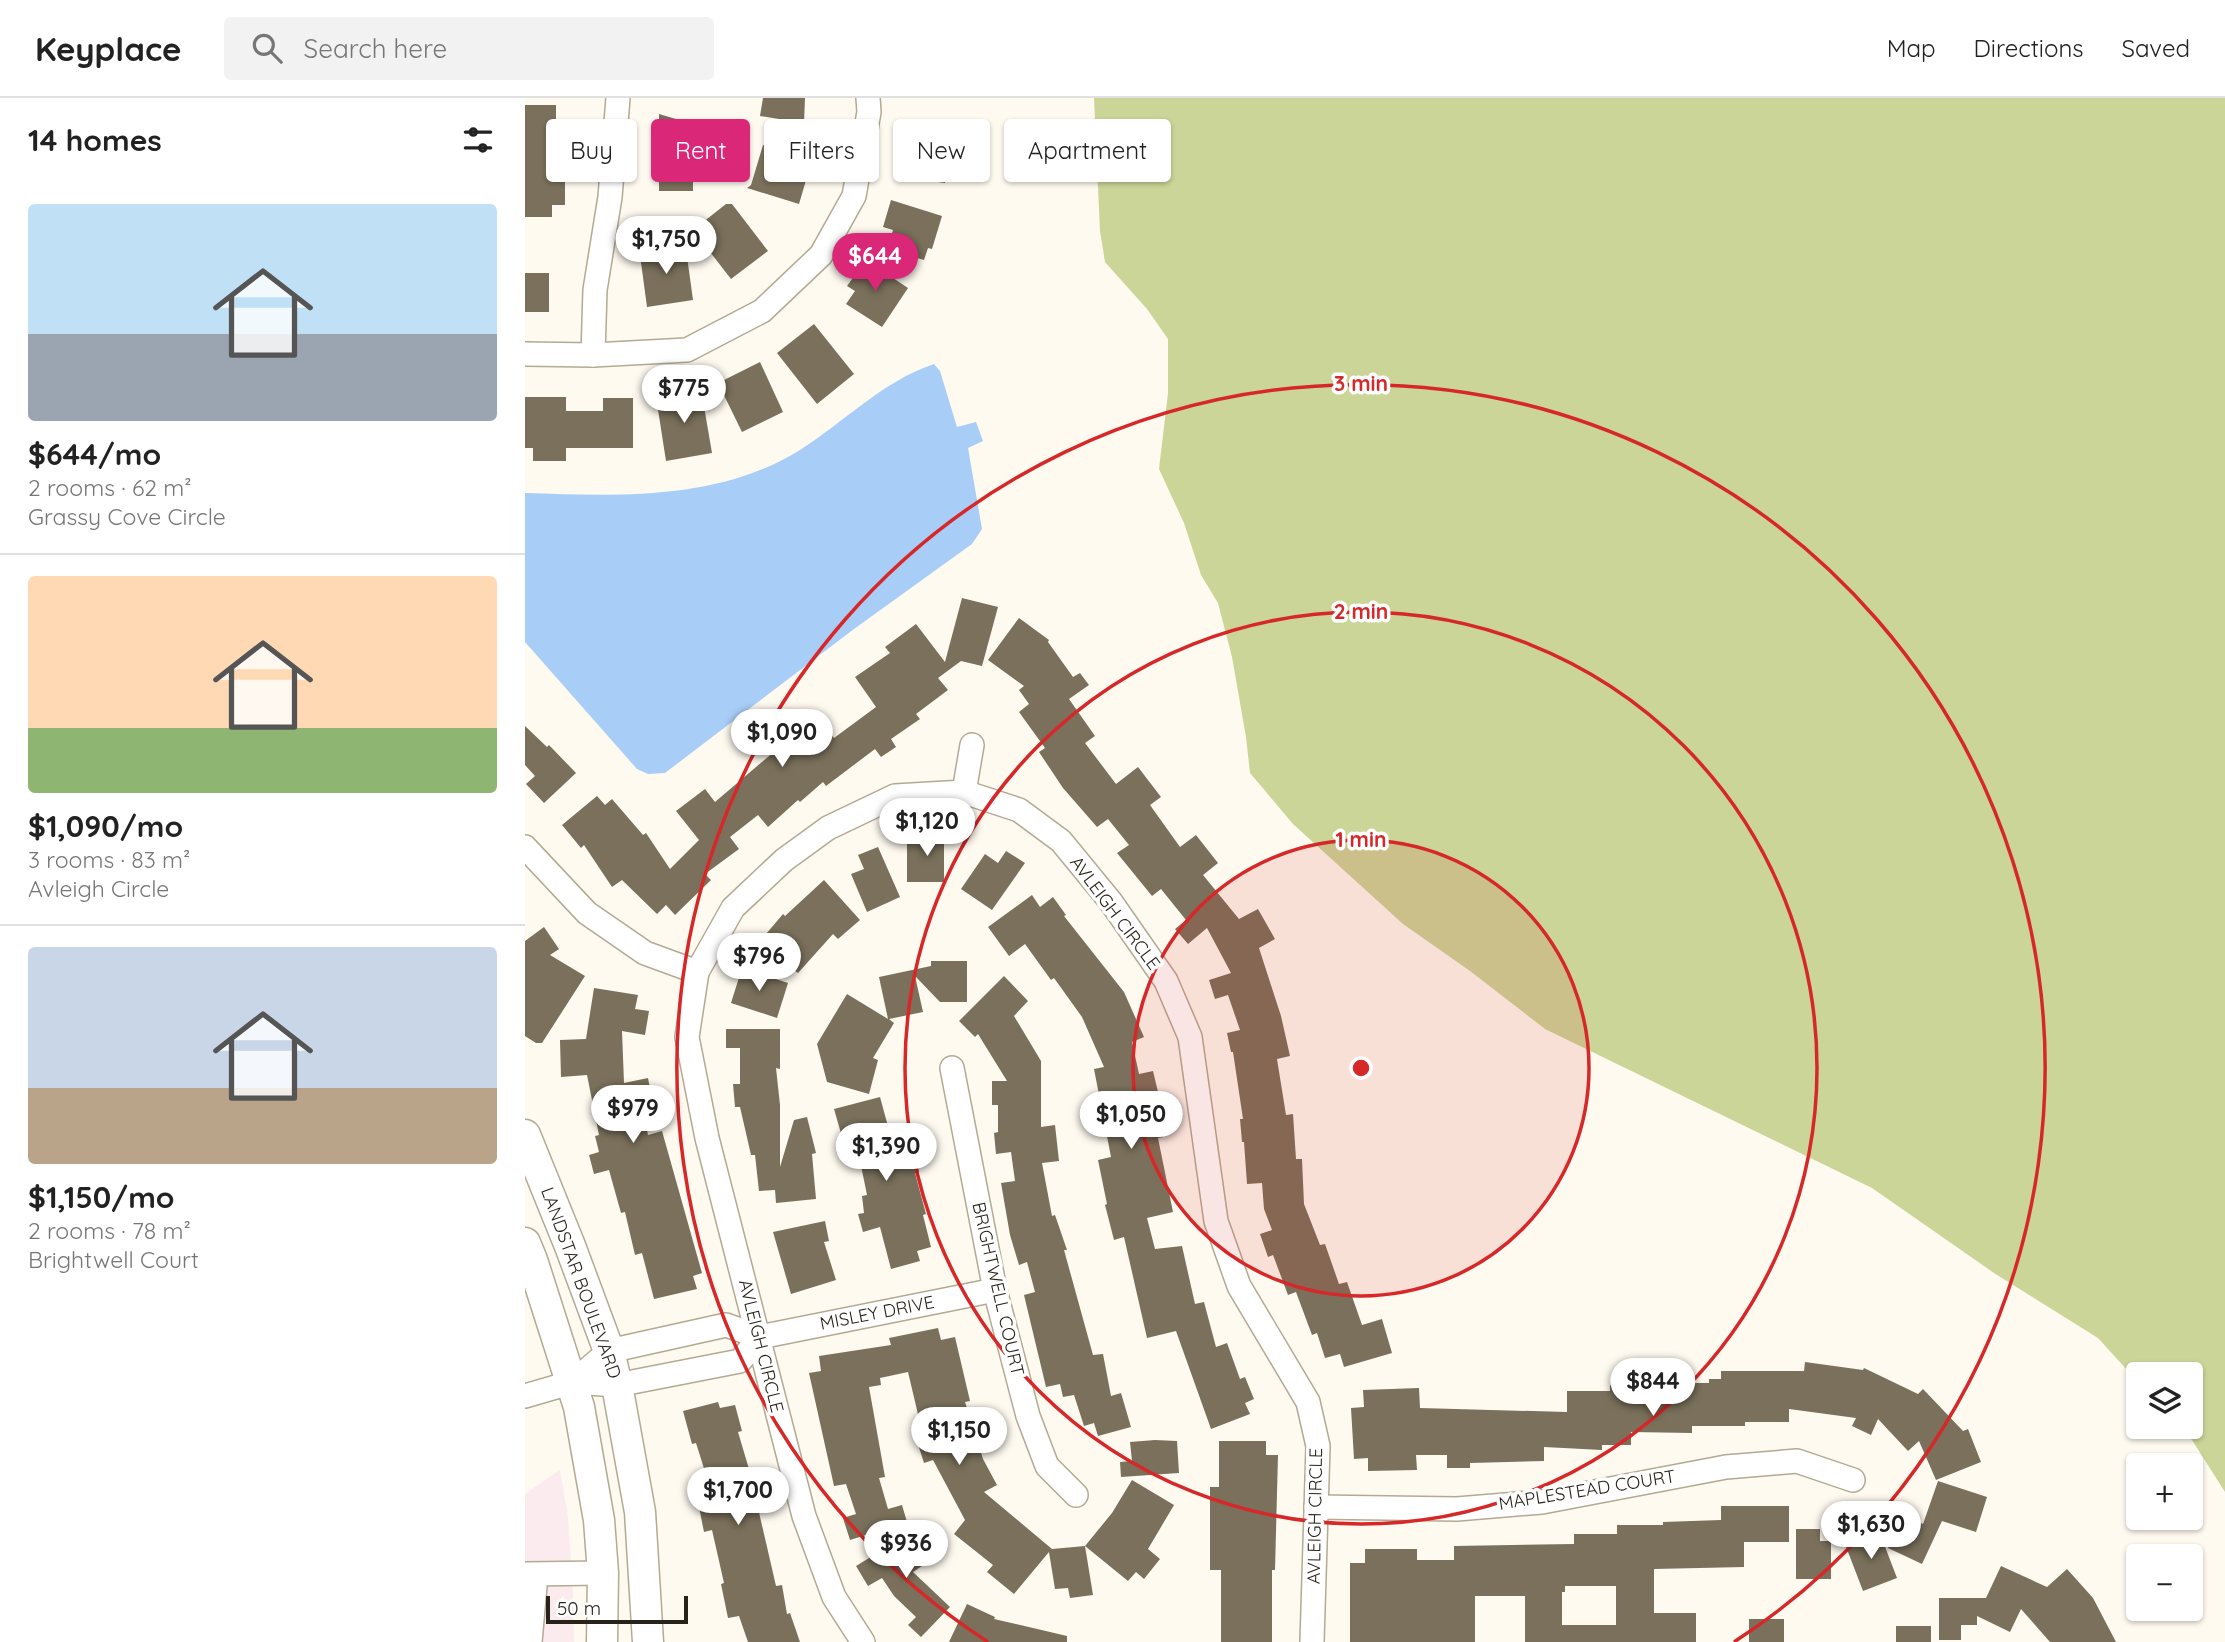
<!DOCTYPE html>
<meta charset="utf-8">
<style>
:root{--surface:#fff;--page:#f2f2f2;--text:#222;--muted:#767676;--line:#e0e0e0;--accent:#db2777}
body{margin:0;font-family:Quicksand,sans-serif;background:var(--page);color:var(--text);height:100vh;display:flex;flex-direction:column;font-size:26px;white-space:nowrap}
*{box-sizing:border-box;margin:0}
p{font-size:23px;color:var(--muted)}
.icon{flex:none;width:38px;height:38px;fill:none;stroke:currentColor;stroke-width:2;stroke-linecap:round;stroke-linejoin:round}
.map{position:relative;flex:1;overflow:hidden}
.side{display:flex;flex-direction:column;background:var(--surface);width:525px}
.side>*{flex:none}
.guide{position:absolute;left:21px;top:21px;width:665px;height:63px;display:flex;gap:14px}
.tools{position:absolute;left:1601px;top:1264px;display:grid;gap:14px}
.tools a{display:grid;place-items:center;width:77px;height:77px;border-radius:7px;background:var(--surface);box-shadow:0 2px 5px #0004;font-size:35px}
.scale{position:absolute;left:21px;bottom:18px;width:142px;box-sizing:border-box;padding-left:7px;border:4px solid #27231a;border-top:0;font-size:19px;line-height:24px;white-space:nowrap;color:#27231a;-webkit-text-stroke:5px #fff;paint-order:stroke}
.price{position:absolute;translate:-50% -60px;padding:0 16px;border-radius:24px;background:#fff;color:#222;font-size:23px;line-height:46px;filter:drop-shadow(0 2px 4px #0008)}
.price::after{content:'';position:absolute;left:50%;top:42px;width:21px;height:16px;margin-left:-10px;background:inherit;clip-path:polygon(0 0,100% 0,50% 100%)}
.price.current{background:var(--accent);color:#fff}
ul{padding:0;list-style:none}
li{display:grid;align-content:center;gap:14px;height:371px;padding:0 28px}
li+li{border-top:2px solid var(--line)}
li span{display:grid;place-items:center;height:217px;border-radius:7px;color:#555}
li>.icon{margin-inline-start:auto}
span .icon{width:126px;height:126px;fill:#fffc;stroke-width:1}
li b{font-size:30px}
h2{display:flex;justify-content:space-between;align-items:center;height:84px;padding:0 28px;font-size:30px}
.pill{padding:0 24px;border-radius:7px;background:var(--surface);box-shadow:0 2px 5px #0004;font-size:24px;line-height:63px}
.pill.current{background:var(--accent);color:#fff}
header{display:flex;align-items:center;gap:42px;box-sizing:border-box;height:98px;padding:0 35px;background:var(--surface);border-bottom:2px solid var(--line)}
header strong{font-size:33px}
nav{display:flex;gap:38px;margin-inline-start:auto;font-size:24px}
.search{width:490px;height:63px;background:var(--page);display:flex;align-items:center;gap:18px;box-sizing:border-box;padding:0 24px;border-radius:7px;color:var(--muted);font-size:26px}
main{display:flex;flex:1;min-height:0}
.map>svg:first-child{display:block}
</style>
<header>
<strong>Keyplace</strong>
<div class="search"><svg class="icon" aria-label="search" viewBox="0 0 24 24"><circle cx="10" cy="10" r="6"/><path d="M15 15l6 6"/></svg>Search here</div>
<nav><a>Map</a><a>Directions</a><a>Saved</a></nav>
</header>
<main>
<section class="side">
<h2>14 homes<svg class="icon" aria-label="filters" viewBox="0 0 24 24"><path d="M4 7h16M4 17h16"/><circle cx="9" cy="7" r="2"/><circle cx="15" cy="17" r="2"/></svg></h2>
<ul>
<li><span style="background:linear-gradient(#bfe0f5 60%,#9aa5b1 0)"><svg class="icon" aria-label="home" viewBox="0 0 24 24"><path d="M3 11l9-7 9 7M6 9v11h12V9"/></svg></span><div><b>$644/mo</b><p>2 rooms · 62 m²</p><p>Grassy Cove Circle</p></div></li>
<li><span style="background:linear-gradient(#ffd9b3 70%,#8fb573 0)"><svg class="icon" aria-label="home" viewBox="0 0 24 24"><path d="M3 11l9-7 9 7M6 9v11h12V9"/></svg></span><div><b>$1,090/mo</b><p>3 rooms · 83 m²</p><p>Avleigh Circle</p></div></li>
<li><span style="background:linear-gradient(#c9d6e8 65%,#b9a48a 0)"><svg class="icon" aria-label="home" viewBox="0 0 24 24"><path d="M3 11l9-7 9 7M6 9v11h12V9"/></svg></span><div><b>$1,150/mo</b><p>2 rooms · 78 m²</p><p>Brightwell Court</p></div></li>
</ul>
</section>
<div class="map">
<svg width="1700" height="1544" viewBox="0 0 1700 1544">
<rect width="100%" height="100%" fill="#fefaf0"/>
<path fill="#fbebee" d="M 35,1372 L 43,1419 L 48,1495 L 49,1544 L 0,1544 L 0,1396 Z"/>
<path fill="#cbd598" d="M 569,0 L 1700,0 L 1700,1394 L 1667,1342 L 1654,1328 L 1666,1328 L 1666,1276 L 1614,1276 L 1613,1284 L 1573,1240 L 1469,1175 L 1347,1090 L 1020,931 L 945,873 L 878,826 L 768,726 L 725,675 L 721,639 L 707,559 L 693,505 L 676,477 L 659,425 L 634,371 L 643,295 L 643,241 L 622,211 L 580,164 L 575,133 Z"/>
<path fill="#a8cef7" d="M 409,266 L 415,273 L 432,329 L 451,324 L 458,343 L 443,350 L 457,431 L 447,446 L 329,531 L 140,675 L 123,676 L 112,671 L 0,544 L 0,395 C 93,398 193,403 275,352 C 319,324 358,283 409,266 Z"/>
<g fill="#7a705b" fill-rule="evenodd">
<path d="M 238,0 L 280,0 L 279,25 L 235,18 Z"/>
<path d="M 0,7 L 31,7 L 31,23 L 44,23 L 44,53 L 40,53 L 40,107 L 27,107 L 27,119 L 0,119 Z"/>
<path d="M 134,16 L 168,26 L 168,93 L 134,93 Z"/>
<path d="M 382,42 L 425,48 L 420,85 L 385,80 L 388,63 L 379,62 Z"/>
<path d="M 238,47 L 287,62 L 274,106 L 222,90 L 226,87 Z"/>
<path d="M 366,102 L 417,118 L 407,151 L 403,150 L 399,162 L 362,151 L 368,132 L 358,129 Z"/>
<path d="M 201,106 L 207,106 L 243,153 L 206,181 L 168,132 Z"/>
<path d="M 140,144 L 141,154 L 161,151 L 168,202 L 122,209 L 115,157 L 125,155 L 124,146 Z"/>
<path d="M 341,162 L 383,190 L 357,229 L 321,206 L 330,193 L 322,188 Z"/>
<rect x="0" y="175" width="24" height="39"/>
<path d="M 289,226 L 329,276 L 292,306 L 252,255 Z"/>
<path d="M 235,264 L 258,314 L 217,334 L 193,285 Z"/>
<path d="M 176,291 L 187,355 L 141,363 L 131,299 Z"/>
<path d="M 0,299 L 41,299 L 41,313 L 78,313 L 78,300 L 108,300 L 108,350 L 41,350 L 41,363 L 8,363 L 8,350 L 0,350 Z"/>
<path d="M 437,500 L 473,509 L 457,568 L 436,563 L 413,580 L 423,592 L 391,616 L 395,621 L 366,641 L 371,649 L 356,659 L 350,651 L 301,688 L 298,684 L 275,704 L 273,702 L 243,729 L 233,717 L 205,739 L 214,751 L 180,776 L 186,782 L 150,817 L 141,807 L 132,816 L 97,782 L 87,789 L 59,747 L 56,750 L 37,727 L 72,698 L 80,707 L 87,701 L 118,737 L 121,735 L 145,771 L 174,742 L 151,713 L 180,691 L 190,704 L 265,640 L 261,635 L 289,613 L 309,640 L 351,609 L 330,579 L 365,555 L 360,549 L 391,526 L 420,564 Z"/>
<path d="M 494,520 L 524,542 L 523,544 L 548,579 L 555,575 L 564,587 L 544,601 L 570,638 L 560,645 L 591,686 L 613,669 L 636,699 L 625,707 L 655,749 L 671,737 L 693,765 L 678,777 L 714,821 L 733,811 L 750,841 L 734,850 L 756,918 L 765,958 L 752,961 L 761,1017 L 768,1016 L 771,1061 L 777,1061 L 779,1106 L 795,1147 L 800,1146 L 814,1186 L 822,1184 L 837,1227 L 857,1221 L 867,1255 L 819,1269 L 815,1256 L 800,1260 L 792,1235 L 787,1237 L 771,1194 L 763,1197 L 748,1157 L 743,1159 L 735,1136 L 747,1132 L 739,1111 L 737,1085 L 722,1086 L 719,1044 L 717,1044 L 715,1021 L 718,1021 L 708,954 L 706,954 L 702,935 L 715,932 L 703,897 L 690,901 L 684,882 L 706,875 L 682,830 L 663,846 L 650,831 L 661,822 L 636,791 L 627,798 L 592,755 L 604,747 L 583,721 L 572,729 L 538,690 L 514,654 L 520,650 L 494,614 L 504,606 L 494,592 L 499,588 L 463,562 Z"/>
<path d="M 0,628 L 22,649 L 24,647 L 51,675 L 19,705 L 1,686 L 10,678 L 0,667 Z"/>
<path d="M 396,733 L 419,733 L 419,784 L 382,784 L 382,745 L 396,745 Z"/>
<path d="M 353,749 L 375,799 L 342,814 L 326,776 L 339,771 L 333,757 Z"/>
<path d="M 481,753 L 500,765 L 467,812 L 436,791 L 460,756 L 473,765 Z"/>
<path d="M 299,782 L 335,822 L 313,841 L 308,836 L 273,875 L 236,842 L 258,816 L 260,818 Z"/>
<path d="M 507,797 L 515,809 L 528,799 L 541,817 L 539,818 L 599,894 L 619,939 L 607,944 L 614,976 L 628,973 L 633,994 L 628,995 L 638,1039 L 633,1040 L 648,1114 L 622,1120 L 630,1151 L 657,1148 L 670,1206 L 679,1204 L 691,1249 L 702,1245 L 715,1281 L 720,1279 L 729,1301 L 720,1305 L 725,1316 L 686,1331 L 651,1233 L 622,1240 L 599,1139 L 589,1142 L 580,1107 L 582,1106 L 573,1062 L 586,1059 L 569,971 L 579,969 L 557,919 L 529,880 L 526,882 L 500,846 L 484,858 L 463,829 Z"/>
<path d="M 19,829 L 34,851 L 25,857 L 60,878 L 17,945 L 11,945 L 0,938 L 0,843 Z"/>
<path d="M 406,863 L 442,863 L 442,904 L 415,904 L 390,878 L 398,914 L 364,921 L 369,925 L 348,960 L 353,962 L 344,996 L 302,984 L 292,946 L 322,896 L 363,921 L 354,879 L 406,868 Z"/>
<path d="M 217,870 L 263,885 L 252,920 L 206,905 Z"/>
<path d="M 479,878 L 503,903 L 489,918 L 516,963 L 516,1029 L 530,1027 L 534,1063 L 517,1065 L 527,1118 L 530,1117 L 542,1152 L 539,1152 L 568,1257 L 578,1256 L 586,1298 L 596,1295 L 606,1329 L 573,1338 L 569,1325 L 559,1328 L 549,1297 L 538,1299 L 535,1286 L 521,1289 L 499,1197 L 510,1194 L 502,1164 L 494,1167 L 485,1137 L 476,1085 L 490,1083 L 486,1054 L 471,1056 L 469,1035 L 473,1034 L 473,1007 L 467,1007 L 467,983 L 482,983 L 453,936 L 450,939 L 434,923 Z"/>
<path d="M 69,890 L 113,897 L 110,911 L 124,913 L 120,937 L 97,933 L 99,985 L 123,980 L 127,1001 L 116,1003 L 123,1037 L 137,1033 L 177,1175 L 168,1178 L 172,1191 L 129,1201 L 117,1155 L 110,1157 L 100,1114 L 96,1115 L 84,1072 L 69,1076 L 64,1057 L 74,1054 L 70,1038 L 74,1037 L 62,977 L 36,979 L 35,942 L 61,941 Z"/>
<path d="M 201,931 L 255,931 L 255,971 L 251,970 L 255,1007 L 255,1069 L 269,1022 L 282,1019 L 291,1055 L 287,1056 L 291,1101 L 251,1105 L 250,1092 L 234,1093 L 230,1057 L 226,1057 L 215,1009 L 210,1009 L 208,986 L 215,986 L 215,950 L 201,950 Z"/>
<path d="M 355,999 L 367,1043 L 372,1042 L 375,1057 L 390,1055 L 394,1074 L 390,1075 L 401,1116 L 398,1117 L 406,1149 L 392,1153 L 395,1163 L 366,1171 L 355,1129 L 338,1134 L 333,1116 L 339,1115 L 337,1098 L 342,1097 L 331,1043 L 319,1046 L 309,1011 Z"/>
<path d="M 300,1123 L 304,1143 L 299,1144 L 311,1182 L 266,1196 L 248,1134 Z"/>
<path d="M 413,1230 L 416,1242 L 430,1239 L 445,1303 L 440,1304 L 458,1361 L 472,1387 L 459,1394 L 527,1451 L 560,1448 L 587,1415 L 607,1382 L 649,1407 L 623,1451 L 635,1461 L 619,1481 L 611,1474 L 603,1483 L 560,1448 L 568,1497 L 545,1500 L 543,1490 L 530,1491 L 524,1454 L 489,1496 L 462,1474 L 468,1467 L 429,1436 L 440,1422 L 408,1362 L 399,1365 L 388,1331 L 396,1329 L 383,1274 L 355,1280 L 356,1287 L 344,1289 L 360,1379 L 354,1380 L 363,1411 L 377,1407 L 382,1424 L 325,1442 L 318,1420 L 331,1416 L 321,1386 L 309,1388 L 284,1275 L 296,1273 L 294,1258 L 366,1247 L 364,1240 Z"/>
<path d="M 1280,1264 L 1338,1272 L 1339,1270 L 1393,1296 L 1398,1291 L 1438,1333 L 1443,1331 L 1456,1364 L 1411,1382 L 1394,1343 L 1383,1353 L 1353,1321 L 1346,1337 L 1327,1328 L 1331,1320 L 1264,1311 L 1264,1324 L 1220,1324 L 1220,1328 L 1167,1328 L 1167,1335 L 1106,1334 L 1106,1347 L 1077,1347 L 1077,1352 L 1019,1349 L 1019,1363 L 945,1365 L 945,1370 L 922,1370 L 922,1357 L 891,1357 L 892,1372 L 843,1373 L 843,1360 L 829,1361 L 826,1310 L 839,1309 L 838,1292 L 894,1290 L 895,1310 L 1042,1314 L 1042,1293 L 1085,1293 L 1085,1287 L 1130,1287 L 1130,1285 L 1184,1285 L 1184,1281 L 1196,1281 L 1196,1273 L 1279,1273 Z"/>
<path d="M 193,1304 L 195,1310 L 210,1307 L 217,1333 L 213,1334 L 224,1371 L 251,1488 L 257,1487 L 262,1516 L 265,1515 L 275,1544 L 223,1544 L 214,1518 L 203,1520 L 196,1486 L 199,1485 L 187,1432 L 179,1434 L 172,1399 L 187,1396 L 171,1345 L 167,1346 L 158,1313 Z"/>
<path d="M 630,1342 L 652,1343 L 654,1375 L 596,1379 L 595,1364 L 607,1363 L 605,1344 Z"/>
<path d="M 694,1343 L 741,1343 L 741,1357 L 753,1357 L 750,1472 L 747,1472 L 747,1544 L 696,1544 L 696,1472 L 685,1472 L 685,1389 L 694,1389 Z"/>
<path d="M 1413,1383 L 1462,1399 L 1451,1434 L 1417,1423 L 1397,1466 L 1363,1450 L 1378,1417 L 1398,1426 Z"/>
<path d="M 1196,1408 L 1264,1408 L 1264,1444 L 1219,1444 L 1219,1469 L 1129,1471 L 1129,1515 L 1171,1515 L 1171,1544 L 1000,1544 L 1000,1498 L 950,1498 L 950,1544 L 825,1544 L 825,1465 L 840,1465 L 840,1451 L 892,1451 L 892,1462 L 929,1462 L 929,1448 L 1049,1446 L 1049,1436 L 1092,1436 L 1092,1427 L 1138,1427 L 1138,1424 L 1196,1422 ZM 1040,1488 L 1091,1488 L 1091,1527 L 1037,1527 L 1037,1494 L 1040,1494 Z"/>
<path d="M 1271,1431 L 1295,1431 L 1295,1443 L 1306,1443 L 1306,1481 L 1271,1481 Z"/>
<path d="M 388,1433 L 406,1462 L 388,1474 L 425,1509 L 396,1539 L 383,1527 L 391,1519 L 369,1498 L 357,1480 L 343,1488 L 331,1468 Z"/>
<path d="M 1354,1433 L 1372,1480 L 1338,1493 L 1320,1446 Z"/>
<path d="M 1476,1468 L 1522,1489 L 1542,1471 L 1568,1500 L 1591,1544 L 1525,1544 L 1496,1511 L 1485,1534 L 1452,1518 L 1452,1527 L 1436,1527 L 1436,1542 L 1414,1542 L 1414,1500 L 1461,1500 Z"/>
<path d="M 442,1506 L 470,1519 L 469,1521 L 542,1538 L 542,1544 L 424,1544 Z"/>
<rect x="1224" y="1521" width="35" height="23"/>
<rect x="1371" y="1528" width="35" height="16"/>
</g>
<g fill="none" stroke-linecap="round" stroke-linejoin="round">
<defs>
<g id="minor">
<path d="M 0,256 L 68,257 L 162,252 L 237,213 L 296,157 L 329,98 L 344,14 L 343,0"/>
<path d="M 68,257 L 70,192 L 85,99 L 93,0"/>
<path d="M 439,694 L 447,647"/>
<path d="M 0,749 L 62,815 L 120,855 L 172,874"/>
<path d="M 427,970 L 470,1192 L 503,1318 L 522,1368 L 551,1397"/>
<path d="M 48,1284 L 84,1253 L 201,1227 L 235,1239 L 470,1192"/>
<path d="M 0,1298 L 48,1284 L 92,1287 L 215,1263 L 235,1239"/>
<path d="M 791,1409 L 932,1411 L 1017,1404 L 1201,1369 L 1272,1363 L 1328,1382"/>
<path d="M 0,1476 L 78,1475"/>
<path d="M 5,1544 L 11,1477"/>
<path d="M 338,1544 L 309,1499 L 279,1418 L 182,1040 L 162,939 L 172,874 L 208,810 L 259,762 L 303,730 L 370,698 L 439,694 L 494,712 L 536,743 L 586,804 L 641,883 L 665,939 L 691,1123 L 714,1188 L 783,1304 L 793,1348 L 787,1544"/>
</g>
<g id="major">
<path d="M 0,1037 L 45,1148 L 84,1253 L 92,1287 L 115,1414 L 123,1544"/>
<path d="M 0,1145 L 7,1162 L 54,1309 L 74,1422 L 78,1475 L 77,1544"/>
</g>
</defs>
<use href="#minor" stroke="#b4a992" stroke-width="26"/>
<use href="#major" stroke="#b4a992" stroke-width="33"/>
<use href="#minor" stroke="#fff" stroke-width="23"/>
<use href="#major" stroke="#fff" stroke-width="30"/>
</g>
<circle cx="836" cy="970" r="228" fill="#d62828" fill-opacity=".12"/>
<g fill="none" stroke="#d62828" stroke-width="3.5">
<circle cx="836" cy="970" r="228"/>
<circle cx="836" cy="970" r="456"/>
<path d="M463 1544A684 684 0 1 1 1209 1544"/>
</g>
<g text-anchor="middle" stroke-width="7" stroke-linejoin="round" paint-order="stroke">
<g font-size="18" fill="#27231a" stroke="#fff">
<text transform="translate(590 815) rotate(53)" y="6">AVLEIGH CIRCLE</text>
<text transform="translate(56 1185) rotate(70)" y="6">LANDSTAR BOULEVARD</text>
<text transform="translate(473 1191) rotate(77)" y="6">BRIGHTWELL COURT</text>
<text transform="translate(352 1215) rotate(-11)" y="6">MISLEY DRIVE</text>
<text transform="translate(236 1248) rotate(76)" y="6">AVLEIGH CIRCLE</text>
<text transform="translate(1062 1392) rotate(-9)" y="6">MAPLESTEAD COURT</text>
<text transform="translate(790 1418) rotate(-89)" y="6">AVLEIGH CIRCLE</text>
</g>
</g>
<circle cx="836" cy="970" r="10" fill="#d62828" stroke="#fff" stroke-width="3.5"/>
<g font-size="21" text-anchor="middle" font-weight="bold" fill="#d62828" stroke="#fff" stroke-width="7" stroke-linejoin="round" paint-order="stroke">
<text x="836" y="293">3 min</text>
<text x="836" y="521">2 min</text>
<text x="836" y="749">1 min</text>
</g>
</svg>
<div class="tools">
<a><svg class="icon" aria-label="layers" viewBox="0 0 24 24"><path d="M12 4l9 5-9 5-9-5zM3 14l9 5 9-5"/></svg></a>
<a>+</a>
<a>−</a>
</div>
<div class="scale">50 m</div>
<b class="price" style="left:141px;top:178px">$1,750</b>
<b class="price current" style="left:350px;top:195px">$644</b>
<b class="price" style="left:159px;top:327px">$775</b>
<b class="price" style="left:257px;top:671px">$1,090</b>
<b class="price" style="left:402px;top:760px">$1,120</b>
<b class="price" style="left:234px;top:895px">$796</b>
<b class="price" style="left:108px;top:1047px">$979</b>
<b class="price" style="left:606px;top:1053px">$1,050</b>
<b class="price" style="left:361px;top:1085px">$1,390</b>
<b class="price" style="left:1128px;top:1320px">$844</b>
<b class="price" style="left:434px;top:1369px">$1,150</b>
<b class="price" style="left:213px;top:1429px">$1,700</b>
<b class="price" style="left:1346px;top:1463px">$1,630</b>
<b class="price" style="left:381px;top:1482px">$936</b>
<div class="guide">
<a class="pill">Buy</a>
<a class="pill current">Rent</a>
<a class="pill">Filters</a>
<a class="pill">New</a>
<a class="pill">Apartment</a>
</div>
</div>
</main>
